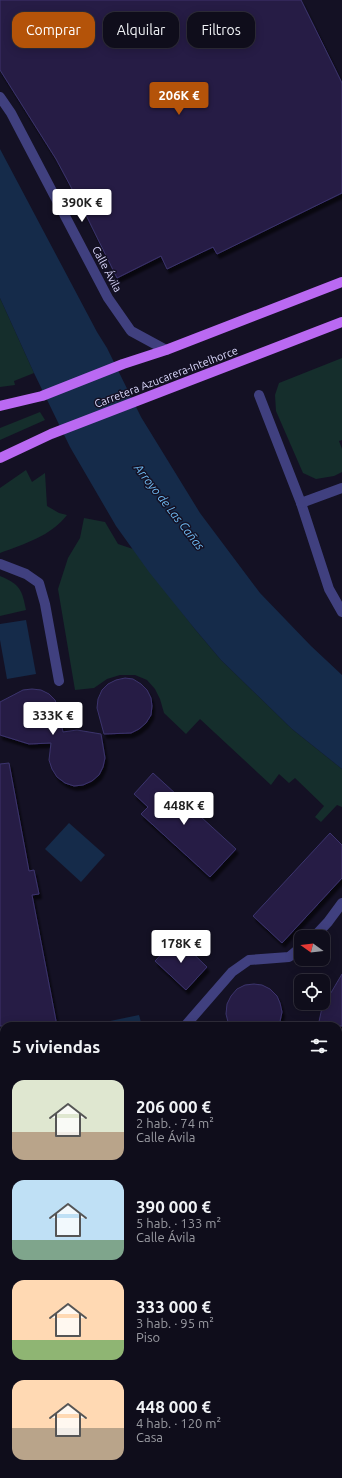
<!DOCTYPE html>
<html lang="es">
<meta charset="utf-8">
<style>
:root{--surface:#0f0d1b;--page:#181624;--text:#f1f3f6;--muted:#9b9ca3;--line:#2f2d3a;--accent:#b45309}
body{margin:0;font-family:Ubuntu,sans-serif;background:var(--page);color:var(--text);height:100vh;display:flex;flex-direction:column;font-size:15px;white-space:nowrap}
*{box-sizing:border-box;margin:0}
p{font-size:13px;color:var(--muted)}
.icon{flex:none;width:22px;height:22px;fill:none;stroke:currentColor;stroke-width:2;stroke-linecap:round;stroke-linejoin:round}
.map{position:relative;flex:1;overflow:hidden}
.panel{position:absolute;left:0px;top:1022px;width:342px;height:456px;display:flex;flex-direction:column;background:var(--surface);border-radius:12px 12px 0 0;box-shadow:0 2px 10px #0003,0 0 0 1px var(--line)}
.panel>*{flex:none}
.banner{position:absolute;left:12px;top:12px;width:318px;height:36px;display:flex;gap:8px}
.needle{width:26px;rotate:285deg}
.buttons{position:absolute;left:294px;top:930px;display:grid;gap:8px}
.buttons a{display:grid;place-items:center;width:36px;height:36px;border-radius:8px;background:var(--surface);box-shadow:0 2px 10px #0003,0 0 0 1px var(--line);font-size:20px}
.price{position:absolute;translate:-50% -34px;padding:0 9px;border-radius:4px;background:#fff;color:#222;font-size:13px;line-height:26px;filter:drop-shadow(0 1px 2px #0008)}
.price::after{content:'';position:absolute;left:50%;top:24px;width:12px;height:9px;margin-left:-6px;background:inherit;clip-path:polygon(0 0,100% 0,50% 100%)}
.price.on{background:var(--accent);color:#fff}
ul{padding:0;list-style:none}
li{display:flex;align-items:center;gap:12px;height:100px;padding:0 12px}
li span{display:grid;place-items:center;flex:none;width:112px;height:80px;border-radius:12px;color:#555}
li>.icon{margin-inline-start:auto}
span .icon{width:48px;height:48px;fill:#fffc;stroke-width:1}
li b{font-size:17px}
h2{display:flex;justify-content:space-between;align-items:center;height:48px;padding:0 12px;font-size:17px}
.chip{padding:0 14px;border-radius:12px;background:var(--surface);box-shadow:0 2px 10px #0003,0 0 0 1px var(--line);font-size:14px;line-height:36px}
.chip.on{background:var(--accent);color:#fff}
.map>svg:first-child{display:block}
</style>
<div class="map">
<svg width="342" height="1478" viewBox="0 0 342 1478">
<defs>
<filter id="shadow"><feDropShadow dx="2.5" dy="4.5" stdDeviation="1" flood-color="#0009"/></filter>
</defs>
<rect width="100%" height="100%" fill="#141124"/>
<g fill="#152e2c">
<path d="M 0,298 L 34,373 L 14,381 L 15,385 L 0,387 Z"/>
<path d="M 342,358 L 342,440 L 339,441 L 342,449 L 342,472 L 334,476 L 316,479 L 303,473 L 276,411 L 275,395 L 279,383 Z"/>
<path d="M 40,412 L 45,420 L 0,440 L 0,428 Z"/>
<path d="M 26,470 L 32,482 L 45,473 L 47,506 L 59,513 L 67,515 C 51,536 24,544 0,553 L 0,488 Z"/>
<path d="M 84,518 L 105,522 L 118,544 L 133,549 L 194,628 L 221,660 L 292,729 L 342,769 L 342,807 L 337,805 L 321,822 L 315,817 L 324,806 L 295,778 L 289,783 L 279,774 L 271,785 L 200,719 L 186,734 L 164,713 L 160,699 L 155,689 L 147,680 L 135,675 L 120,675 L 107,679 L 94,688 L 75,690 L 58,589 L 68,558 L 80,538 Z"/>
<path d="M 0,576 C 20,584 22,590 26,610 L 0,616 Z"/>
<path d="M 338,1117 L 342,1117 L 342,1190 L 338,1191 Z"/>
<path d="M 0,1212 L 4,1214 L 4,1243 L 0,1243 Z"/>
</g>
<g fill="#152b4a">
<path d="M 0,149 L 97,332 L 107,348 L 141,417 L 200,513 L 260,593 L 311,646 L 342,675 L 342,769 L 292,729 L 221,660 L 194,628 L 149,572 L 116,526 L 70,447 L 34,373 L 0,298 Z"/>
<path d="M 26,620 L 36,674 L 7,679 L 0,640 L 0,624 Z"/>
<path d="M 69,823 L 105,855 L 81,882 L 45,849 Z"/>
<path d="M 139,1015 L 142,1026 L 92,1026 L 91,1025 Z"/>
</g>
<g fill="#251f44" stroke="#3c336d" filter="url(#shadow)">
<path d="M 0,0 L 301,0 L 342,83 L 342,193 L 217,254 L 213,247 L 167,269 L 161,256 L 117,278 L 87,217 L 56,159 L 0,70 Z"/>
<path d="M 125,678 L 133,679 L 141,684 L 147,690 L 151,698 L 152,706 L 151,715 L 146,723 L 139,729 L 131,733 L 104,734 L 97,708 L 98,699 L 102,690 L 108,684 L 116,680 Z"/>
<path d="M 32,689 L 41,690 L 49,694 L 55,700 L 58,708 L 63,732 L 77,730 L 101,734 L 105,758 L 103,767 L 99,775 L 92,781 L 83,785 L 74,786 L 65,783 L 57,777 L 52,769 L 49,760 L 51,743 L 29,744 L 0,735 L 0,702 L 23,690 Z"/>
<path d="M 9,763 L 29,871 L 34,870 L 39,894 L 32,895 L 57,1026 L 0,1026 L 0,764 Z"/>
<path d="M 153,773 L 236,849 L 210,877 L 141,814 L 148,807 L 134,794 Z"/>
<path d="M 330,833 L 342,845 L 342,878 L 282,943 L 253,916 Z"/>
<path d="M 177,938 L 207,967 L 186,990 L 155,961 Z"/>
<path d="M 342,974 L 342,1026 L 318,1026 L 322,1008 Z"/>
<path d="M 254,984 L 262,985 L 270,989 L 277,996 L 280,1003 L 282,1012 L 279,1026 L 229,1026 L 226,1014 L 227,1004 L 231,996 L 237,989 L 245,985 Z"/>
</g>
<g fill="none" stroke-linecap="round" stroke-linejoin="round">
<g stroke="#3aada2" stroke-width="2.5" stroke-dasharray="2 3" stroke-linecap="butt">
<path d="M 0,1272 L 4,1273"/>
<path d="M 0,1368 L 4,1364"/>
<path d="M 338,1378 L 342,1375"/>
<path d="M 194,1478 L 200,1474"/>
</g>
<g stroke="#40407f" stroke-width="10">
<path d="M 259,395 L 301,503 L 329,589 L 342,612"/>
<path d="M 301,503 L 342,488"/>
<path d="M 0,564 L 26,574 L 39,583 L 45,604 L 59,681"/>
<path d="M 314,937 L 328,922 L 342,903"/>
<path d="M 185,1026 L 232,972 L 249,960 L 289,957 L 301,947"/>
<path d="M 0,1178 L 4,1184"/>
</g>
<path stroke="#40407f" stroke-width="10" d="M 0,97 L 11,113 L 108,298 L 131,331 L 166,350"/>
<g stroke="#ba69f2" stroke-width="10">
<path d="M 0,406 L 42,396 L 123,364 L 166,350 L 342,282"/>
<path d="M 0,458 L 51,434 L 342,322"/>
</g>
</g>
<g text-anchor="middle" stroke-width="3" stroke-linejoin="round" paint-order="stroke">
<g font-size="11" fill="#dbd8fc" stroke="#141124">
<text transform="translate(107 269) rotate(62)" y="4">Calle Ávila</text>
<text transform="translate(166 377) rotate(-21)" y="4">Carretera Azucarera-Intelhorce</text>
</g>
<g font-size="12" font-style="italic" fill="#6fbaf2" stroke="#141124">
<text transform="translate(169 507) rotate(52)" y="4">Arroyo de Las Cañas</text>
</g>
</g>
</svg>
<div class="buttons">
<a><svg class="needle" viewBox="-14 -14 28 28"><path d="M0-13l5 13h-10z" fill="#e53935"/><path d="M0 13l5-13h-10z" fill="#9b9ca3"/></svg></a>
<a><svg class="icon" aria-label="locate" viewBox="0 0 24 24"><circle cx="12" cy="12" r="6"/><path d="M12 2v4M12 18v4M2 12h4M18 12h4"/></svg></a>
</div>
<b class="price on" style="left:179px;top:116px">206K €</b>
<b class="price" style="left:82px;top:223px">390K €</b>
<b class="price" style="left:53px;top:736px">333K €</b>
<b class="price" style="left:184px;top:826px">448K €</b>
<b class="price" style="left:181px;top:964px">178K €</b>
<div class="banner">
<a class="chip on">Comprar</a>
<a class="chip">Alquilar</a>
<a class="chip">Filtros</a>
</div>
<section class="panel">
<h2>5 viviendas<svg class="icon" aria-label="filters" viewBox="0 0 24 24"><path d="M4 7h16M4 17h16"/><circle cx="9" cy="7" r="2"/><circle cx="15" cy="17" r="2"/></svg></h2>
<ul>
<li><span style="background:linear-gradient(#dfe7d0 65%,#b9a48a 0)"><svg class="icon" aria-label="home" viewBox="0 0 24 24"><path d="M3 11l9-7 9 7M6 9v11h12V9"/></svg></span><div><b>206 000 €</b><p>2 hab. · 74 m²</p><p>Calle Ávila</p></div></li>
<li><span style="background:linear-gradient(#bfe0f5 75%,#7fa58c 0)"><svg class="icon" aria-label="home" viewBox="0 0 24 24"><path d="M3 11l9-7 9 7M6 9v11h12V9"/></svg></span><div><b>390 000 €</b><p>5 hab. · 133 m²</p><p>Calle Ávila</p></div></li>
<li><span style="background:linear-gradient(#ffd9b3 75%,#8fb573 0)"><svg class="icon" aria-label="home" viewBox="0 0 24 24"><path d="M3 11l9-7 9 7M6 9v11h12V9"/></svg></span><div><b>333 000 €</b><p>3 hab. · 95 m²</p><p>Piso</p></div></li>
<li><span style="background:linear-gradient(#ffd9b3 60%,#b9a48a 0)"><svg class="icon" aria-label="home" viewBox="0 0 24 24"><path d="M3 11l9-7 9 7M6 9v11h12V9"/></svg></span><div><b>448 000 €</b><p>4 hab. · 120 m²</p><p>Casa</p></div></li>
</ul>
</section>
</div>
